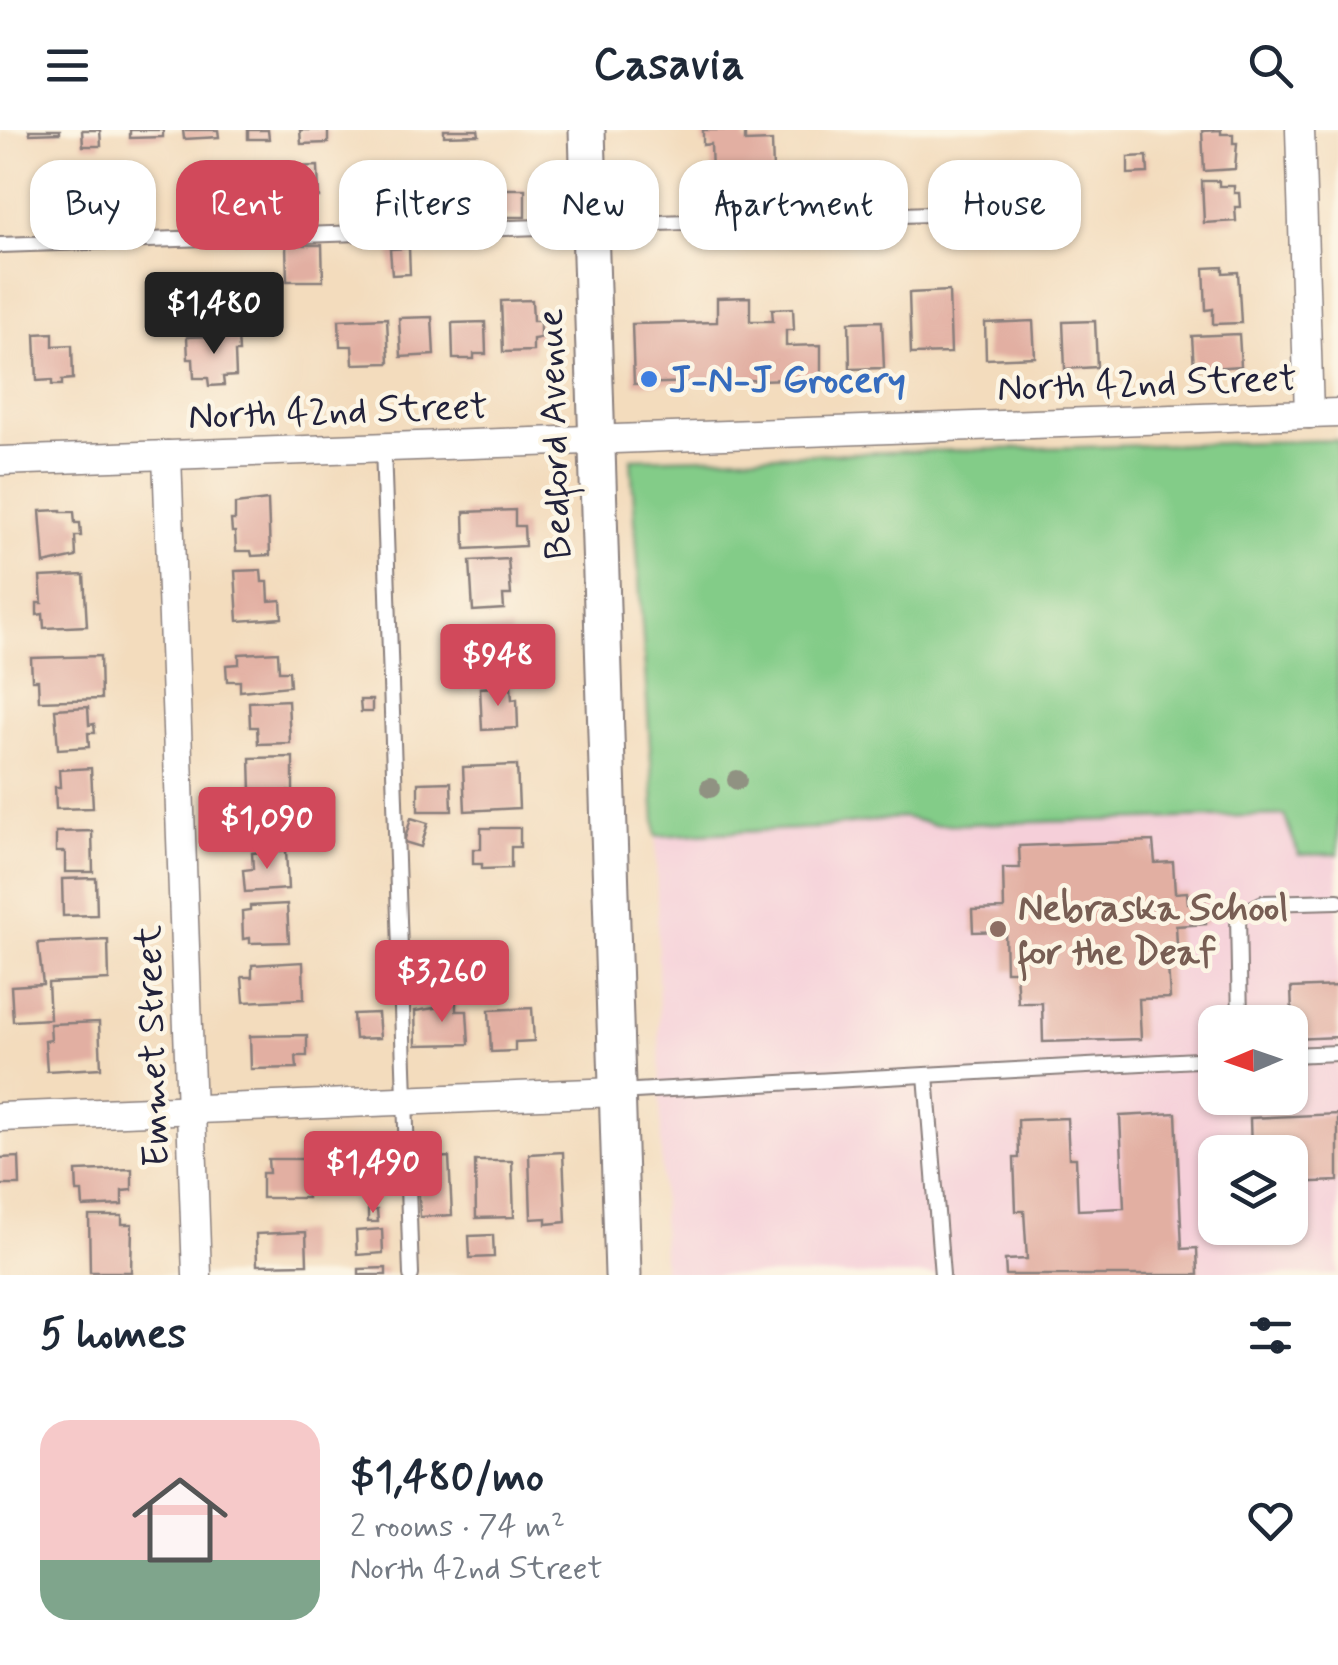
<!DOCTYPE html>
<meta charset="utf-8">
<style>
:root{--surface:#fff;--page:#f6f6f7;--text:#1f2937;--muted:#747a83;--line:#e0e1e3;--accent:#d1495b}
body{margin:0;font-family:Mynerve,sans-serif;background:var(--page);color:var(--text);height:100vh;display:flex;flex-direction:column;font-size:38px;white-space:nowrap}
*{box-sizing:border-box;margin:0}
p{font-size:32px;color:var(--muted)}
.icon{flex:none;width:55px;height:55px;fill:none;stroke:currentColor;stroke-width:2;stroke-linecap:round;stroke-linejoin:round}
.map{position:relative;height:1145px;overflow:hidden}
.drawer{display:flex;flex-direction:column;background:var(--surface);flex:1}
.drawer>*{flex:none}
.guide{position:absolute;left:30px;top:30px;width:1280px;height:90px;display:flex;gap:20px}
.needle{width:65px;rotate:268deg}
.controls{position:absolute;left:1198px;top:875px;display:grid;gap:20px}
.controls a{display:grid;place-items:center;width:110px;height:110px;border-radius:20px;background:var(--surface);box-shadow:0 2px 8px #0004;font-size:50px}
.price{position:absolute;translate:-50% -85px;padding:0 22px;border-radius:10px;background:var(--accent);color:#fff;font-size:32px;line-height:65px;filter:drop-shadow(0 2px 5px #0008)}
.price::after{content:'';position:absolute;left:50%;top:60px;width:30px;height:22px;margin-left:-15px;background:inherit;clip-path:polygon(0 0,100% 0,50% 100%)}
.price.on{background:#222;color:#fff}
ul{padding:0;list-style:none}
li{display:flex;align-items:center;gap:30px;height:250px;padding:0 40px}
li+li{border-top:2px solid var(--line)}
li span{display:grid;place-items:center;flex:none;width:280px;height:200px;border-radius:30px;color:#555}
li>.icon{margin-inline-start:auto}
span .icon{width:120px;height:120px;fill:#fffc;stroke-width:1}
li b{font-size:42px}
h2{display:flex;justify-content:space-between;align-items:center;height:120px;padding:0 40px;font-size:42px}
.tag{padding:0 35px;border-radius:30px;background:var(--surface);box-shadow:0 2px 8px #0004;font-size:35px;line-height:90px}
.tag.on{background:var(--accent);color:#fff}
header{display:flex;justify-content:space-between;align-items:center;height:130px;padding:0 40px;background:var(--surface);font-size:45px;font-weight:800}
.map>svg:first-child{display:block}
</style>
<header><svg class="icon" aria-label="menu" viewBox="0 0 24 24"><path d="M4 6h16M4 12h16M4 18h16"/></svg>Casavia<svg class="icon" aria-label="search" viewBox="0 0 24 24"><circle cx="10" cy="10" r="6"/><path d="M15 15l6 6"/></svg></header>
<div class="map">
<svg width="1338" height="1145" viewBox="0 0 1338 1145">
<rect width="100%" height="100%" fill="#fcf5e5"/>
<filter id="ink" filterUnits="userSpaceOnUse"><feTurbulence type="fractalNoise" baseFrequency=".01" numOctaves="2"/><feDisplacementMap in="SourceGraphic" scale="20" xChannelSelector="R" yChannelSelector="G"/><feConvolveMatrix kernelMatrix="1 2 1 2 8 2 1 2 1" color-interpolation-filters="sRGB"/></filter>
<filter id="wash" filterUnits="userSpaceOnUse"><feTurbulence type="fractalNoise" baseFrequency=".0048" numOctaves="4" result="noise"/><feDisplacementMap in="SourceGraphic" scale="40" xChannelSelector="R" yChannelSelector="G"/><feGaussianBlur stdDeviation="2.25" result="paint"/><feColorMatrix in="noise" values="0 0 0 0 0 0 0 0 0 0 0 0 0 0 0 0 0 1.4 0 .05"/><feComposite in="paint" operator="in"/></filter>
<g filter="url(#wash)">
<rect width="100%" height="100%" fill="#f3dcbd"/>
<path fill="#f5cfd9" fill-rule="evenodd" d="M 1338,310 L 1338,1145 L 663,1145 L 656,706 L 631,329 ZM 1215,892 L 1290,892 L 1290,968 L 1215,968 ZM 1215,1022 L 1290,1022 L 1290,1098 L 1215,1098 Z"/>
<path fill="#83cc88" stroke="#527762" stroke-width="2.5" d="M 1338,310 L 1338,724 L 1299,725 L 1284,685 L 934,695 L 904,687 L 819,698 L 656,706 L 631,329 Z"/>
<g id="blocks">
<g fill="#e2afa2">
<path d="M 29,0 L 60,0 L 60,3 L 30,4 Z"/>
<path d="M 82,0 L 100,0 L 101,16 L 83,16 Z"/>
<path d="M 130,0 L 163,0 L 163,7 L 130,8 Z"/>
<path d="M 183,0 L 218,0 L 219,7 L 184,9 Z"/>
<path d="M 248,0 L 268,0 L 269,9 L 248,9 Z"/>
<path d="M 300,0 L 328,0 L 328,13 L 301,14 Z"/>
<path d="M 444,0 L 478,0 L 479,5 L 444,6 Z"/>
<path d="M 703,0 L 745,0 L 745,12 L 772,11 L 774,72 L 713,75 L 711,14 L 703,15 Z"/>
<path d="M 1221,0 L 1221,4 L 1233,4 L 1233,13 L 1237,13 L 1235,39 L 1204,41 L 1202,1 Z"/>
<path d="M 1147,26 L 1148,43 L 1128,44 L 1128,27 Z"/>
<path d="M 318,36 L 319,67 L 290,67 L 289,37 Z"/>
<path d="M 235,41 L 253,41 L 254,69 L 236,70 Z"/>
<path d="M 213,42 L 227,42 L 227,68 L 213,69 Z"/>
<path d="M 471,50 L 471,77 L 440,77 L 440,51 Z"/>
<path d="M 1202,51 L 1219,51 L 1219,56 L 1234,56 L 1234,63 L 1239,63 L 1240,77 L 1235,77 L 1236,91 L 1204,93 Z"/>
<rect x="495" y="59" width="30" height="28"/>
<path d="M 106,84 L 106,101 L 81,102 L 81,85 Z"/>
<path d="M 286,115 L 322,115 L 323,151 L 287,151 Z"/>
<path d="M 409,118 L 410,144 L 392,145 L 390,119 Z"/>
<path d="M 1223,137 L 1223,143 L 1238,142 L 1241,193 L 1213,194 L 1213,179 L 1206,180 L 1204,138 Z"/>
<path d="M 949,161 L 951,223 L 911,224 L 909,163 Z"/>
<path d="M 750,167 L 750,191 L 773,191 L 772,179 L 793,178 L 794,200 L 786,200 L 786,216 L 821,215 L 821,248 L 634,254 L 632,194 L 717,192 L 717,168 Z"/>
<path d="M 532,170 L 533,191 L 540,191 L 540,208 L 533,209 L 533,221 L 503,222 L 501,171 Z"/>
<path d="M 432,187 L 434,225 L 401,227 L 399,188 Z"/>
<path d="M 387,188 L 389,233 L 353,234 L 352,216 L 340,216 L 339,190 Z"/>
<path d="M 882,191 L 884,238 L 850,239 L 849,192 Z"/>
<path d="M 1033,191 L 1035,227 L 986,229 L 985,193 Z"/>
<path d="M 1095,191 L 1097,237 L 1065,239 L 1063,192 Z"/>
<path d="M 485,192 L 486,224 L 474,224 L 474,229 L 453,229 L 452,193 Z"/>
<path d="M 53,203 L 53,216 L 72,215 L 73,249 L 62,250 L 62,255 L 52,255 L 52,250 L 37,251 L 35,204 Z"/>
<path d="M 1239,204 L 1241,236 L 1194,239 L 1192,206 Z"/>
<path d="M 238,205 L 239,222 L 235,222 L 236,246 L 223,247 L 224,255 L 209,256 L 208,248 L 194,248 L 193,229 L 188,229 L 187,207 Z"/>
<path d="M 268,370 L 270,425 L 252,426 L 251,421 L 236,421 L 235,402 L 232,402 L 231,390 L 235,390 L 235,374 Z"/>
<path d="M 61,380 L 61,382 L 74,382 L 75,393 L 80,393 L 81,406 L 75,406 L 76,427 L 44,434 L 40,381 Z"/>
<path d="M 515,380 L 515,396 L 524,396 L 525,416 L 465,419 L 464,382 Z"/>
<path d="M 508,429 L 511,465 L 503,465 L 504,479 L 473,481 L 470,431 Z"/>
<path d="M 261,440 L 262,452 L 268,452 L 269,471 L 281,470 L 282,488 L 238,491 L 235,441 Z"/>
<path d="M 84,445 L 87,496 L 44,498 L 43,484 L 37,485 L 37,473 L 42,473 L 40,447 Z"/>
<path d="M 511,499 L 513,539 L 472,540 L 471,524 L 480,524 L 479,500 Z"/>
<path d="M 278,522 L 279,541 L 289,541 L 290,556 L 240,561 L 240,551 L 227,551 L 226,535 L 239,534 L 239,524 Z"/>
<path d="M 100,526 L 101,569 L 39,571 L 38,550 L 32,550 L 31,528 Z"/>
<path d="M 511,556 L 512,570 L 517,569 L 518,598 L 482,600 L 480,558 Z"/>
<path d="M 288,570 L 290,613 L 258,614 L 257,597 L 250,597 L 249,572 Z"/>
<path d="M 360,570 L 372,570 L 372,582 L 361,582 Z"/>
<path d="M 88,577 L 89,595 L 94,594 L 95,603 L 88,603 L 89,617 L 58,619 L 55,579 Z"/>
<path d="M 293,627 L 293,661 L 251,662 L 250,628 Z"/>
<path d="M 517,635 L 519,678 L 465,681 L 463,637 Z"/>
<path d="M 91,638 L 93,678 L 56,679 L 55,657 L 60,657 L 59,640 Z"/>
<path d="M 451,652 L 452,681 L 418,681 L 418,653 Z"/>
<path d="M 298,675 L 300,711 L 249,713 L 249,689 L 255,688 L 255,676 Z"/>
<path d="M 411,688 L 428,693 L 421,717 L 404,712 Z"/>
<path d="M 481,698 L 520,698 L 520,717 L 511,717 L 511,738 L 482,739 L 482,734 L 473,734 L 473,719 L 481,719 Z"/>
<path d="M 92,701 L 93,742 L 65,742 L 65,722 L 56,722 L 56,702 Z"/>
<path d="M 1153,711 L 1155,733 L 1173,732 L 1175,763 L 1187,762 L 1188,773 L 1205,772 L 1206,794 L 1176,796 L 1178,835 L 1168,835 L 1170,868 L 1139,869 L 1141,909 L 1043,912 L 1042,873 L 1018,873 L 1016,841 L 1006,841 L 1005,801 L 973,802 L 972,780 L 1004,779 L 1003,738 L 1020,738 L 1019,716 Z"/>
<path d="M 286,720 L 288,759 L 245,762 L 243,740 L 253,739 L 252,723 Z"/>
<path d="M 96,748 L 97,785 L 63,786 L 62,749 Z"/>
<path d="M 287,774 L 289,812 L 250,813 L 250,808 L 243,809 L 242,781 L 250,780 L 250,776 Z"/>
<path d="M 108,810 L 109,850 L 48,853 L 50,889 L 13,891 L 11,856 L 43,854 L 38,813 Z"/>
<path d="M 303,832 L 304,869 L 244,872 L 242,847 L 252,847 L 252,835 Z"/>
<path d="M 1338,856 L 1338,907 L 1293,909 L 1291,858 Z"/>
<path d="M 441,868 L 456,868 L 456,881 L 467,881 L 469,914 L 416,915 L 415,881 L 441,877 Z"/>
<path d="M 532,878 L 534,911 L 515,912 L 515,921 L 491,922 L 489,880 Z"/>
<path d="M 378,883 L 380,908 L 355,909 L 353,884 Z"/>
<path d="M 99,892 L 101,938 L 47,941 L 45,911 L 51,910 L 50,894 Z"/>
<path d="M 307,905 L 307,926 L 296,926 L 297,938 L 251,939 L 250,906 Z"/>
<path d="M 1176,983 L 1182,1119 L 1197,1118 L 1198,1145 L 1006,1145 L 1005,1130 L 1027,1129 L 1024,1081 L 1016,1081 L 1014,1028 L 1019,1028 L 1018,990 L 1067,988 L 1069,1028 L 1076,1028 L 1078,1080 L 1124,1078 L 1120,986 Z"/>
<path d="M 1338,984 L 1338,1051 L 1290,1053 L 1290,1022 L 1251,1022 L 1250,988 Z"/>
<path d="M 563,1022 L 566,1092 L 546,1094 L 546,1088 L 531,1089 L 529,1024 Z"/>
<path d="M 19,1027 L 20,1055 L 0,1055 L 0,1028 Z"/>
<path d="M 449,1027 L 452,1085 L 420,1087 L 417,1029 Z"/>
<path d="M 268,1029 L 307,1029 L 307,1037 L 321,1038 L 321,1058 L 307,1058 L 307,1068 L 262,1068 L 262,1043 L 269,1043 Z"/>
<path d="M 475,1031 L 512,1031 L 514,1087 L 476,1088 Z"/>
<path d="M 132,1039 L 132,1060 L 122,1061 L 122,1075 L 83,1077 L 82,1062 L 77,1062 L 76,1041 Z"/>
<path d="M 368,1080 L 377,1080 L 378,1092 L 368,1092 Z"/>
<path d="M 89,1086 L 122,1086 L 122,1094 L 132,1094 L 131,1142 L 90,1142 Z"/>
<path d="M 382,1099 L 383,1123 L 357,1125 L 356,1101 Z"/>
<path d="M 306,1102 L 307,1134 L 257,1135 L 256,1104 Z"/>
<path d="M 493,1105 L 494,1127 L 470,1128 L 469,1106 Z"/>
<path d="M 386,1138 L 386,1145 L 359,1145 L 359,1139 Z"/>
</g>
</g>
</g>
<g filter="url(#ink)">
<use href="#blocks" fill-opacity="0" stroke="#8a7f7c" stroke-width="2.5"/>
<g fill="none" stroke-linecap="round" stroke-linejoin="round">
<defs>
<g id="service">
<path d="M 0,115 L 1048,80"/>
<path d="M 383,316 L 411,1145"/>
<path d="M 1240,892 L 1238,786 L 1263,773 L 1338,771"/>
<path d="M 1290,925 L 1338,923"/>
<path d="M 926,945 L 942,1145"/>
<path d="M 617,962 L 1215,929"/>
</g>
<g id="minor">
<path d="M 1300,0 L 1309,284"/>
<path d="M 167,325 L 197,1145"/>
<path d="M 0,331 L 1338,283"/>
<path d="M 0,987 L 617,962"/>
</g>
<path id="tertiary" d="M 587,0 L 623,1145"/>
</defs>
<use href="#service" stroke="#8a7f7c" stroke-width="18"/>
<use href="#minor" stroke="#8a7f7c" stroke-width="31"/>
<use href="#tertiary" stroke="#8a7f7c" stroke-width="39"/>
<use href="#service" stroke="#fff" stroke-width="14"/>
<use href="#minor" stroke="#fff" stroke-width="28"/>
<use href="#tertiary" stroke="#fff" stroke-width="35"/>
</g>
<g fill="#909282">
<circle cx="737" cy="650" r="10"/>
<circle cx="710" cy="658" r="10"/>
</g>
</g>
<circle fill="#3f7fe0" stroke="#fcf5e5" stroke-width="4" cx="649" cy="249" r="10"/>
<circle fill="#8d6e63" stroke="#fcf5e5" stroke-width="4" cx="998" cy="799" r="10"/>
<g text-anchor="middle" stroke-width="9" stroke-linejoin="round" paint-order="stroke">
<g font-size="38" font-weight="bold" fill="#366cbe" stroke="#fcf5e5" text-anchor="start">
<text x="669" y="262">J-N-J Grocery</text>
</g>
<g font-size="38" fill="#22223b" stroke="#fcf5e5">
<text transform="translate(1147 252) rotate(-2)" y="13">North 42nd Street</text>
<text transform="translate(338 280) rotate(-2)" y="13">North 42nd Street</text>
<text transform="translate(553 304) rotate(-92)" y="13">Bedford Avenue</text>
<text transform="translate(151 916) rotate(-92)" y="13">Emmet Street</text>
</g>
<g font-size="38" font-weight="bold" fill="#785e54" stroke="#fcf5e5" text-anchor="start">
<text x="1018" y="790">Nebraska School<tspan x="1018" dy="44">for the Deaf</tspan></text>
</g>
</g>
</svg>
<div class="controls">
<a><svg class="needle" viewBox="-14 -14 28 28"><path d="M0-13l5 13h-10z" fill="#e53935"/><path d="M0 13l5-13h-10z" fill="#747a83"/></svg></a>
<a><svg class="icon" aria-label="layers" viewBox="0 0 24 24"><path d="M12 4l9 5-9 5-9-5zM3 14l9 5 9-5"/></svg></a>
</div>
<b class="price on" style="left:214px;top:227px">$1,480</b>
<b class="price" style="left:498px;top:579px">$948</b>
<b class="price" style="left:267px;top:742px">$1,090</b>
<b class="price" style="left:442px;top:895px">$3,260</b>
<b class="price" style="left:373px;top:1086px">$1,490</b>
<div class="guide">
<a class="tag">Buy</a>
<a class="tag on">Rent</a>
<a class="tag">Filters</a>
<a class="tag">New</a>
<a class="tag">Apartment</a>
<a class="tag">House</a>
</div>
</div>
<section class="drawer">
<h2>5 homes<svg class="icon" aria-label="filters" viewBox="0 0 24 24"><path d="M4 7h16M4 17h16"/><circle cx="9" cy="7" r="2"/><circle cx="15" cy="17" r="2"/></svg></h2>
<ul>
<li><span style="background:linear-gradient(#f6c9c9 70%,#7fa58c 0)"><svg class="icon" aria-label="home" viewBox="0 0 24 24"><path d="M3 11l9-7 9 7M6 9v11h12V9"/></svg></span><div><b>$1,480/mo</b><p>2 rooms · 74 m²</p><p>North 42nd Street</p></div><svg class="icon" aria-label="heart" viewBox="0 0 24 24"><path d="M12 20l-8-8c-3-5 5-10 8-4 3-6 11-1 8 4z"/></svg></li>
</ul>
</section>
